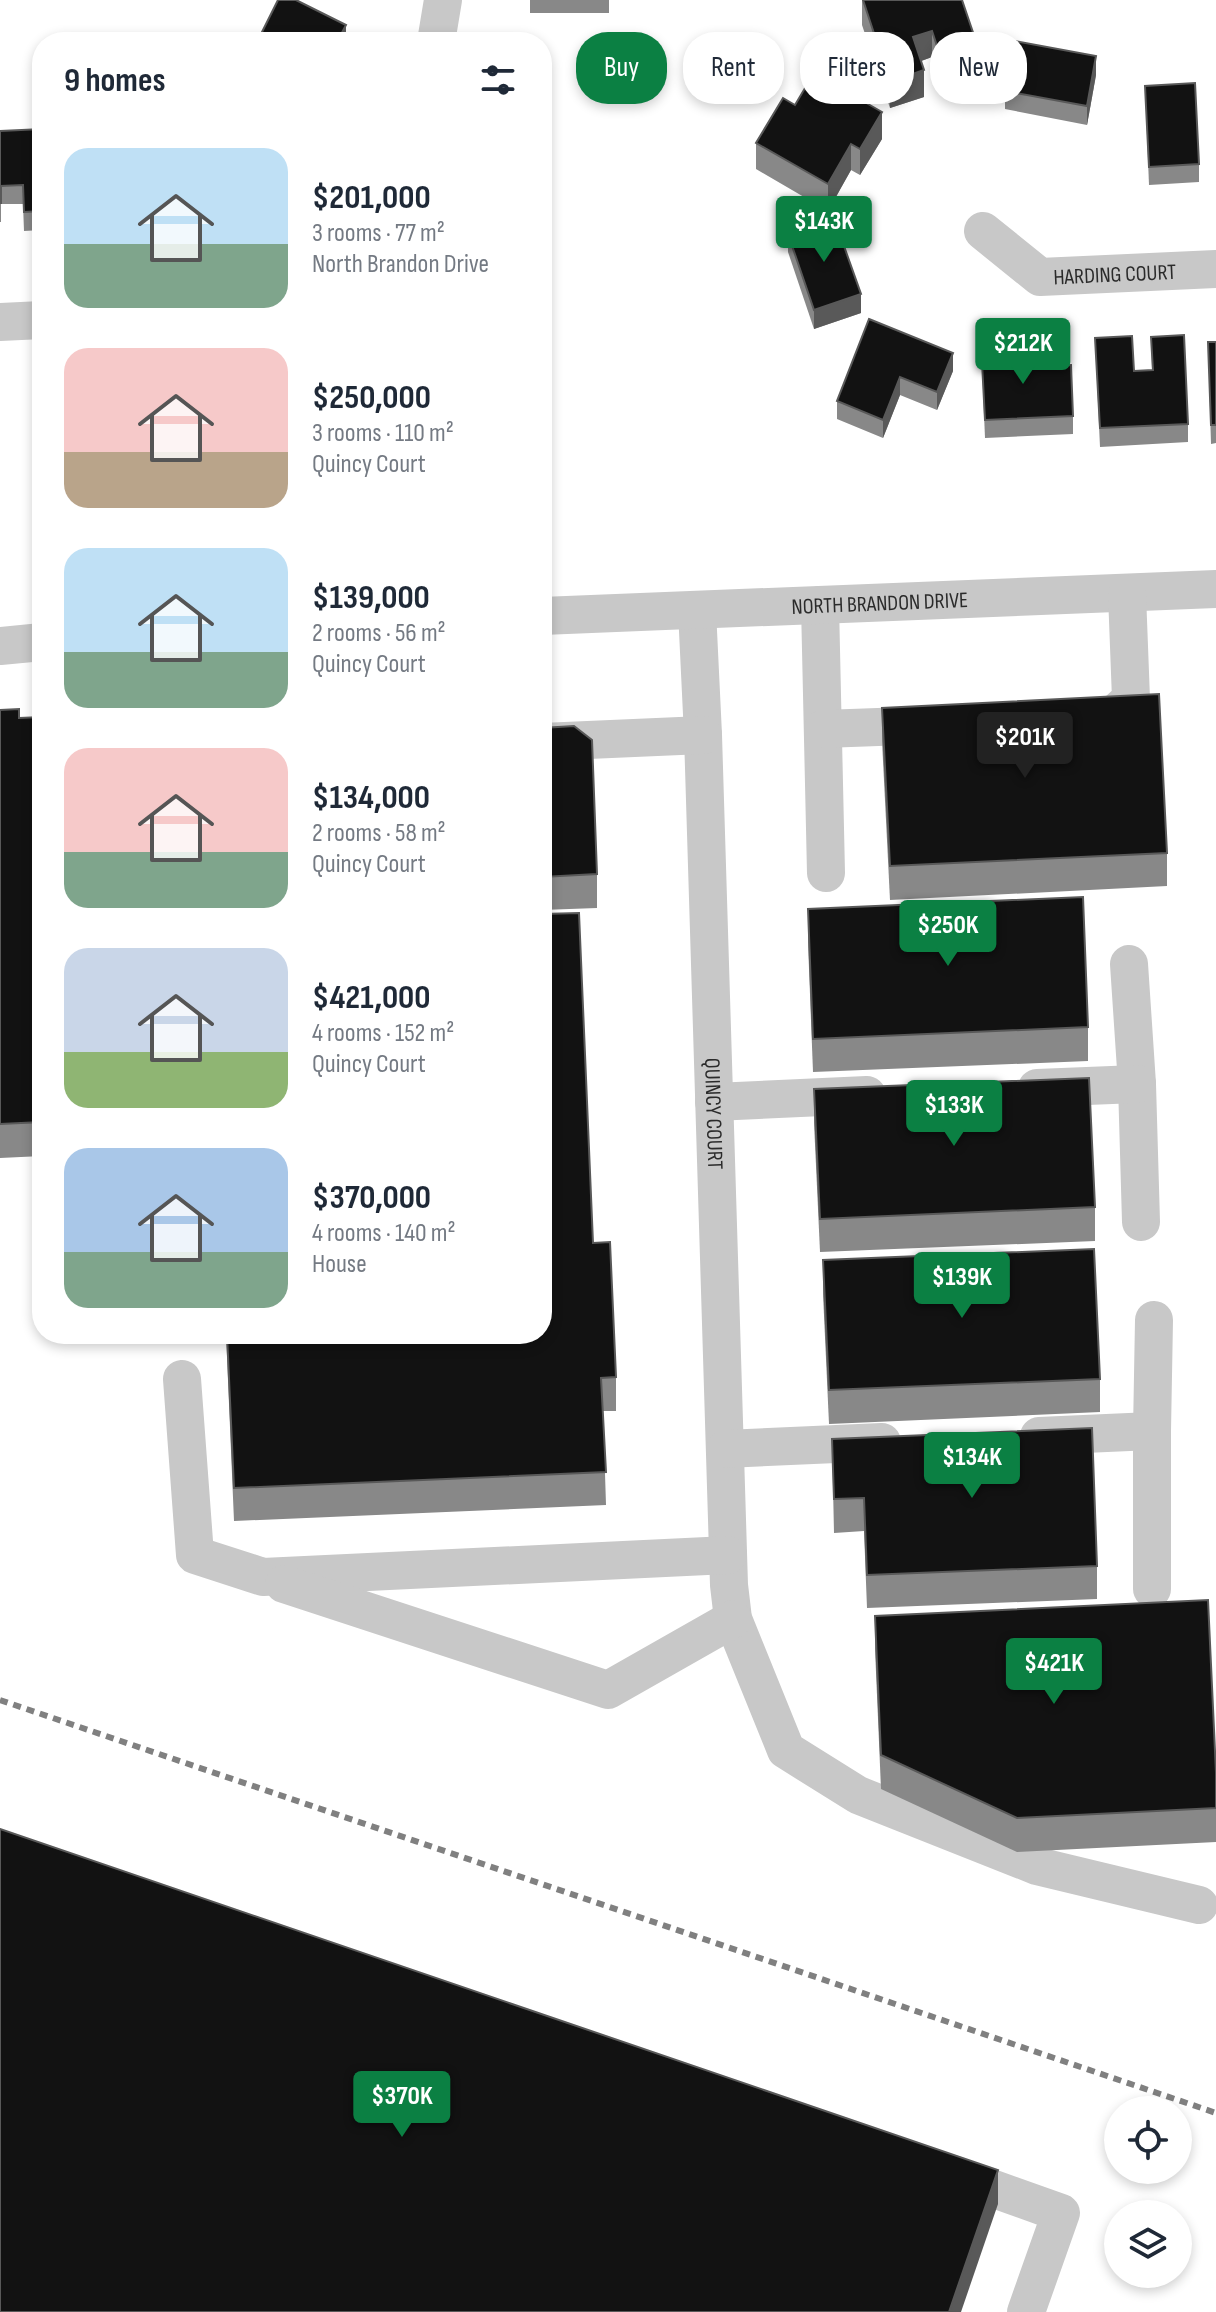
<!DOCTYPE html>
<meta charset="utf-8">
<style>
:root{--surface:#fff;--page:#f2f2f3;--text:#1f2937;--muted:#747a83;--accent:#0b8043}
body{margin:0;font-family:"Sofia Sans Condensed",sans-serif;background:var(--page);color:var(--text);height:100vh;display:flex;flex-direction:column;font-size:30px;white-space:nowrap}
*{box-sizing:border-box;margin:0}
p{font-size:26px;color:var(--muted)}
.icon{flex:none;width:44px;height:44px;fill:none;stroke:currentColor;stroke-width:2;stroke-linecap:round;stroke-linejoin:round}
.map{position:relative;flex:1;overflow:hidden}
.side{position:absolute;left:32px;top:32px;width:520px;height:1312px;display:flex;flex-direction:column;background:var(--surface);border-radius:32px;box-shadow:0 4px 12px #0003}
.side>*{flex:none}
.top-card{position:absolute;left:576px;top:32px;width:520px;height:72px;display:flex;gap:16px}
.fabs{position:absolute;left:1104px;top:2096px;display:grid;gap:16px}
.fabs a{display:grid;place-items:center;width:88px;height:88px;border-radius:50%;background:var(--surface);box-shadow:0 4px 12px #0003;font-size:40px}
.price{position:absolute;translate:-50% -68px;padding:0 18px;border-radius:8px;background:var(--accent);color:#fff;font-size:26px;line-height:52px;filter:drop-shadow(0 2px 4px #0008)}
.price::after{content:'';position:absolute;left:50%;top:48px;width:24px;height:18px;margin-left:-12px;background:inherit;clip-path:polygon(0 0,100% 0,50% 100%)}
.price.selected{background:#222;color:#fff}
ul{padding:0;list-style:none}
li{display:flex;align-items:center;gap:24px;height:200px;padding:0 32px}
li span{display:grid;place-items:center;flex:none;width:224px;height:160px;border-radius:24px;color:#555}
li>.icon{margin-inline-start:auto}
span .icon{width:96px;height:96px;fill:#fffc;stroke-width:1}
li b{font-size:34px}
h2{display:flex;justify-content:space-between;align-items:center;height:96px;padding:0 32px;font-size:34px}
.pill{padding:0 28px;border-radius:32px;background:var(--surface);box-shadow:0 4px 12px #0003;font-size:28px;line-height:72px}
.pill.selected{background:var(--accent);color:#fff}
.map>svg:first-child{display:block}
</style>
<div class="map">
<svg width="1216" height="2312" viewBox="0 0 1216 2312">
<rect width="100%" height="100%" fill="#fff"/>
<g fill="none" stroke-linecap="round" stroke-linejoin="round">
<g stroke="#c8c8c8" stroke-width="38">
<path d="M 436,42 L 443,0"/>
<path id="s1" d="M 983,231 L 1040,277 L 1216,269"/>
<path d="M 0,322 L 42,320"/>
<path d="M 820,605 L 826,873"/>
<path id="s2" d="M 697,610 L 703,735 L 729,1585 L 733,1619 L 786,1750 L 858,1795 L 1037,1866 L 1199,1905"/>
<path id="s3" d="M 542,616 L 1216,589"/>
<path d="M 0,646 L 42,642"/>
<path d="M 1090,719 L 1110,718 L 1131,699 L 1127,594"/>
<path d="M 823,729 L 933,725"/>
<path d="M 542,742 L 703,735"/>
<path d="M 1129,964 L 1137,1084 L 1141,1222"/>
<path d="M 1037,1088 L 1137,1084"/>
<path d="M 714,1102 L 867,1095"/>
<path d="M 182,1379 L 195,1555 L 263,1577 L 728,1555"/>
<path d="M 1039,1436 L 1152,1431"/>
<path d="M 725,1449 L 882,1442"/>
<path d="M 284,1584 L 608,1690 L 733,1619"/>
<path d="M 1152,1589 L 1152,1431 L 1154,1320"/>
<path d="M 952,2174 L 1061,2213 L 1026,2312"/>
</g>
<path stroke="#808080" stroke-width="6" stroke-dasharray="8 6" stroke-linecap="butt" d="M 0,1700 L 1216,2113"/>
</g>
<g fill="#888">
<rect x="530" y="0" width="79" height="13"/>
<path d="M 862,0 L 962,0 L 980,79 L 943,91 L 932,57 L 921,61 L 924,97 L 890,108 L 862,25 Z"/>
<path d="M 1096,75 L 1087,125 L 1005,109 L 1005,91 Z"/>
<path d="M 1145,86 L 1199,164 L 1199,182 L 1149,185 Z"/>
<path d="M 795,105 L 882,139 L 860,175 L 851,170 L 828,211 L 756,169 L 756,143 Z"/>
<path d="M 42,129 L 42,230 L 24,231 L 23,204 L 1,204 L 1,222 L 0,222 L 0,131 Z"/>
<path d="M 788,234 L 861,313 L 814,329 L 788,252 Z"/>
<path d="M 869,319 L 953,371 L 937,410 L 900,395 L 883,438 L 837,419 L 837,401 Z"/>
<path d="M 1151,337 L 1188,424 L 1188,442 L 1100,447 L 1095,338 L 1134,371 L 1152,370 Z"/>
<path d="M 1208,342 L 1216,342 L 1216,443 L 1211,444 Z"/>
<path d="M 981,343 L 1018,368 L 1073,416 L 1073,434 L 985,438 Z"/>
<path d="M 882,708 L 1167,853 L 1167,886 L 890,900 L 882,741 Z"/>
<path d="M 0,710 L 19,718 L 42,717 L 42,1156 L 0,1158 Z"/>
<path d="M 542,728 L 597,874 L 597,908 L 542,910 Z"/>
<path d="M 808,909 L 1088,1027 L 1088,1061 L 813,1072 L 808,943 Z"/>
<path d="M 814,1089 L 1095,1207 L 1095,1241 L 820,1252 L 814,1123 Z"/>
<path d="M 593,1243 L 616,1377 L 616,1411 L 603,1411 L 606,1505 L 234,1521 L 226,1334 L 542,1334 Z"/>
<path d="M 823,1260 L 1100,1379 L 1100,1412 L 829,1424 L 823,1294 Z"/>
<path d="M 832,1439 L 1097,1566 L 1097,1599 L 867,1608 L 864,1531 L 834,1533 Z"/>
<path d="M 875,1616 L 1216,1773 L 1216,1842 L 1017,1852 L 881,1789 L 875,1649 Z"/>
</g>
<g fill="#595959">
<path d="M 346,25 L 346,42 L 337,42 Z"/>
<path d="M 932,31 L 932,57 L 913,64 L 913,37 Z"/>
<path d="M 980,53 L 980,79 L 943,91 L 943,64 Z"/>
<path d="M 1096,56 L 1096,75 L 1087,125 L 1087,106 Z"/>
<path d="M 924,70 L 924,97 L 890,108 L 890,82 Z"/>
<path d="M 882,112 L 882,139 L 860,175 L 860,149 Z"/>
<path d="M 851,144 L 851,170 L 828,211 L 828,184 Z"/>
<path d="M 861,294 L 861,313 L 814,329 L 814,310 Z"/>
<path d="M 953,353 L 953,371 L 937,410 L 937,392 Z"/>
<path d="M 900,377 L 900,395 L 883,438 L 883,420 Z"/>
<path d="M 998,2170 L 998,2204 L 961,2312 L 949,2312 Z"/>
</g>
<g fill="#121212" stroke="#595959" stroke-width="2">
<path d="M 278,0 L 296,0 L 346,25 L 337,42 L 257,42 Z"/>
<path d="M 863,0 L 962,0 L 980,53 L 943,64 L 932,31 L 913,37 L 924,70 L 890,82 Z"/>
<path d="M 1015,41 L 1096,56 L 1087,106 L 1005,91 Z"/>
<path d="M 814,73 L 882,112 L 860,149 L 851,144 L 828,184 L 756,143 L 783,98 L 795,105 Z"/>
<path d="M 1195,83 L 1199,164 L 1149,167 L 1145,86 Z"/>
<path d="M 42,129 L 42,211 L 24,212 L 23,185 L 1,186 L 1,203 L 0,203 L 0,131 Z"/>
<path d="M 834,218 L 861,294 L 814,310 L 788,234 Z"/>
<path d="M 869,319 L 953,353 L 937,392 L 900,377 L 883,420 L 837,401 Z"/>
<path d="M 1184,335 L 1188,424 L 1100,428 L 1095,338 L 1132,336 L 1134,371 L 1153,370 L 1151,337 Z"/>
<path d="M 1016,341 L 1018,368 L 1071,365 L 1073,416 L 985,420 L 981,343 Z"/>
<path d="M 1208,342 L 1216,342 L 1216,425 L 1211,425 Z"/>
<path d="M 1159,694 L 1167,853 L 890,866 L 882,708 Z"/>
<path d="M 19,709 L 19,718 L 42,717 L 42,1122 L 0,1124 L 0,710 Z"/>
<path d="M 574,726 L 592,740 L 597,874 L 542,877 L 542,728 Z"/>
<path d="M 1083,897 L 1088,1027 L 813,1039 L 808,909 Z"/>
<path d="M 579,913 L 593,1243 L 610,1242 L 616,1377 L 601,1378 L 606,1472 L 234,1488 L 227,1334 L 542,1334 L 542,914 Z"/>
<path d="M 1089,1078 L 1095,1207 L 820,1219 L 814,1089 Z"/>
<path d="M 1094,1249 L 1100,1379 L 829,1390 L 823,1260 Z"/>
<path d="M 1092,1428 L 1097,1566 L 867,1575 L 864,1498 L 834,1499 L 832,1439 Z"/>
<path d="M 1208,1600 L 1216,1773 L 1216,1808 L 1017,1818 L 881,1755 L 875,1616 Z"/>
<path d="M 0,1829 L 998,2170 L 949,2312 L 0,2312 Z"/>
</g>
<g text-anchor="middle" stroke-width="8" stroke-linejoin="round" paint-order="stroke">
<g font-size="22" fill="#2b2b2b" stroke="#fff">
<text dy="8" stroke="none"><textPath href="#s1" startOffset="148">HARDING COURT</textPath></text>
<text dy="8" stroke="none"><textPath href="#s3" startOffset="338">NORTH BRANDON DRIVE</textPath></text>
<text dy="8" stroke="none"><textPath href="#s2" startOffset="504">QUINCY COURT</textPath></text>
</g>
</g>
</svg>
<div class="fabs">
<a><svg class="icon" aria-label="locate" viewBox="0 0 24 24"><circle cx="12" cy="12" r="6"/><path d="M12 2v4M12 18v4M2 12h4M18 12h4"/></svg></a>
<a><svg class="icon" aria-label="layers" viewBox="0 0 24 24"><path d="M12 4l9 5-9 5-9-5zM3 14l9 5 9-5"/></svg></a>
</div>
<b class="price" style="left:824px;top:264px">$143K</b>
<b class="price" style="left:1023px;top:386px">$212K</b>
<b class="price selected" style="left:1025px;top:780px">$201K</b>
<b class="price" style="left:948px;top:968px">$250K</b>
<b class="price" style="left:954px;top:1148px">$133K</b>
<b class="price" style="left:962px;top:1320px">$139K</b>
<b class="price" style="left:972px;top:1500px">$134K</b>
<b class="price" style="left:1054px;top:1706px">$421K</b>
<b class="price" style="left:402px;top:2139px">$370K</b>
<div class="top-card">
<a class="pill selected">Buy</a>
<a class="pill">Rent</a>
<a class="pill">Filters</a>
<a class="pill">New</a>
</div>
<section class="side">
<h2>9 homes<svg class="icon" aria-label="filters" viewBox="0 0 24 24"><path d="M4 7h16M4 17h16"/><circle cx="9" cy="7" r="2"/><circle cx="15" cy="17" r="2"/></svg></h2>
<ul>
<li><span style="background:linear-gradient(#bfe0f5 60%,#7fa58c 0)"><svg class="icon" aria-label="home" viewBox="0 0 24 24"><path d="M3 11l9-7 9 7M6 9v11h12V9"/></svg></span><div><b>$201,000</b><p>3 rooms · 77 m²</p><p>North Brandon Drive</p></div></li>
<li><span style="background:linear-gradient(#f6c9c9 65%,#b9a48a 0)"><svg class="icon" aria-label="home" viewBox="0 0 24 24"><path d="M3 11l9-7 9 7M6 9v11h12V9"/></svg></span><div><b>$250,000</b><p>3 rooms · 110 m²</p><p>Quincy Court</p></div></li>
<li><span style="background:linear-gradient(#bfe0f5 65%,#7fa58c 0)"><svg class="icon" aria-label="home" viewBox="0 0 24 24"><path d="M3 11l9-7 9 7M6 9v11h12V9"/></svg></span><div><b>$139,000</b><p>2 rooms · 56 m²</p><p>Quincy Court</p></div></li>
<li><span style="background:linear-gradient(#f6c9c9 65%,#7fa58c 0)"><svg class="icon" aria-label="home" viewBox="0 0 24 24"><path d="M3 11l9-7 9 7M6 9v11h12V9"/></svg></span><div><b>$134,000</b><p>2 rooms · 58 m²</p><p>Quincy Court</p></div></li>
<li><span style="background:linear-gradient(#c9d6e8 65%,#8fb573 0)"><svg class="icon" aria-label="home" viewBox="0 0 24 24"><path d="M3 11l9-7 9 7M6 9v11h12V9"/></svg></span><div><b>$421,000</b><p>4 rooms · 152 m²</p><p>Quincy Court</p></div></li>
<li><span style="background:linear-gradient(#a9c7e8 65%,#7fa58c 0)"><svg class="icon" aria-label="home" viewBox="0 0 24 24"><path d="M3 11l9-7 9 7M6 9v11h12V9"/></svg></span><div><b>$370,000</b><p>4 rooms · 140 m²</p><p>House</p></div></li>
</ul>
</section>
</div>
